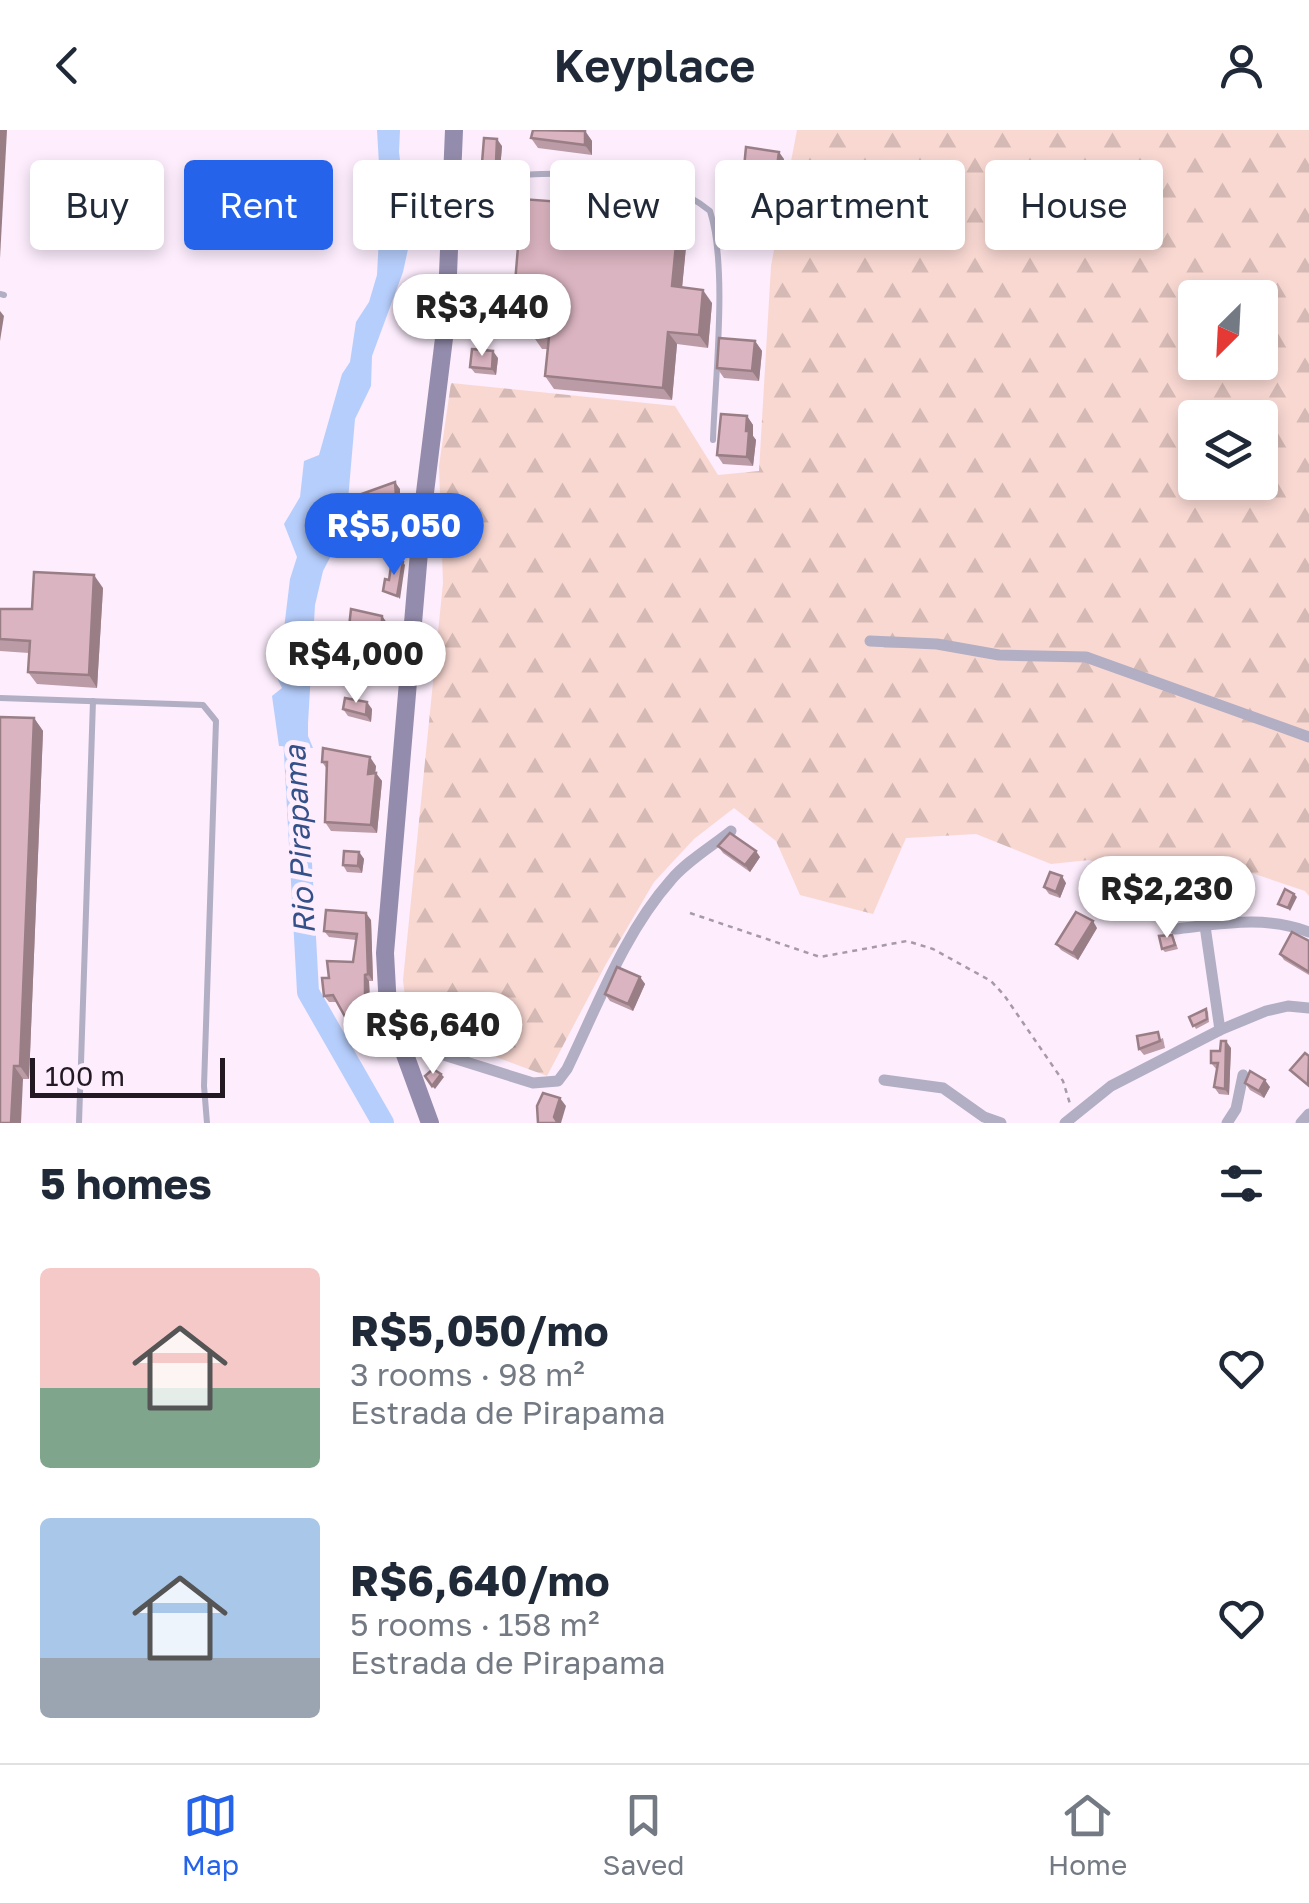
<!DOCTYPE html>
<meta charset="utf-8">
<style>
:root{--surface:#fff;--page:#f6f6f7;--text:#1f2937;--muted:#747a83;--line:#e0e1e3;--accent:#2563eb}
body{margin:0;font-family:"Golos Text",sans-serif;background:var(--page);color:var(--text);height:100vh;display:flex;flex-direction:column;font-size:38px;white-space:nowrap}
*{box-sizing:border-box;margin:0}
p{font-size:32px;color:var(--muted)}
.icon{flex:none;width:55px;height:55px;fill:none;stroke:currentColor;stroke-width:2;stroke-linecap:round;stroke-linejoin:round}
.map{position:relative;height:993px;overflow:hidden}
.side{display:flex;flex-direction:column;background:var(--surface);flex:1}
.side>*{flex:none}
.banner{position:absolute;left:30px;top:30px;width:1250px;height:90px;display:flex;gap:20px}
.needle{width:65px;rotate:204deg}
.tools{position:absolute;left:1178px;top:150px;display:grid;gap:20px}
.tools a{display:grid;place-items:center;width:100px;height:100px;border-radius:10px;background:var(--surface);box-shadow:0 5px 15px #0003;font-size:50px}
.scale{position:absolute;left:30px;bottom:25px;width:195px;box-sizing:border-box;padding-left:10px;border:5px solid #231923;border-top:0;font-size:28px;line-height:35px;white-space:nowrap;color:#231923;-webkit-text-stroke:8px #fdedfd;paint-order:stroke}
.price{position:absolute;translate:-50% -85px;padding:0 22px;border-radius:35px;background:#fff;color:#222;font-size:32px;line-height:65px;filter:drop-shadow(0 2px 5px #0008)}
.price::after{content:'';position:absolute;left:50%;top:60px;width:30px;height:22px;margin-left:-15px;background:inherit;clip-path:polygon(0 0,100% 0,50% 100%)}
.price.on{background:var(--accent);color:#fff}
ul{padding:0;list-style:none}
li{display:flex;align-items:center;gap:30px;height:250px;padding:0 40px}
li span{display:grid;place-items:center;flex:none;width:280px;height:200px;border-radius:10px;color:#555}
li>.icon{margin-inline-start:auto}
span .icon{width:120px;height:120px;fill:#fffc;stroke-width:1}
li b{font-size:42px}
h2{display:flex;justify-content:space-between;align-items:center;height:120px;padding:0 40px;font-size:42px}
.pill{padding:0 35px;border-radius:10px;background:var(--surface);box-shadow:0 5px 15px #0003;font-size:35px;line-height:90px}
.pill.on{background:var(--accent);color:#fff}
header{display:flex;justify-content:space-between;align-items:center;height:130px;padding:0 40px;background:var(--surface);font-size:45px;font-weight:600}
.dock{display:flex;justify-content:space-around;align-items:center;height:140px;border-top:2px solid var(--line);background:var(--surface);font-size:28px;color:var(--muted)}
.dock a{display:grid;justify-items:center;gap:5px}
.dock .on{color:var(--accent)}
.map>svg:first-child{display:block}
</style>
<header><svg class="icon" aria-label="back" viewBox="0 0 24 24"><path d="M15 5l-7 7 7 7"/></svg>Keyplace<svg class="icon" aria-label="person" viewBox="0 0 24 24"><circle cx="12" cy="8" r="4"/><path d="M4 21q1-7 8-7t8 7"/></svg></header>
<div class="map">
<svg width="1309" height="993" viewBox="0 0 1309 993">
<defs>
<pattern id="forest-firs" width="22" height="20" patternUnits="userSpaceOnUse" patternTransform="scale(2.5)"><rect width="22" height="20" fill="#f9d8d2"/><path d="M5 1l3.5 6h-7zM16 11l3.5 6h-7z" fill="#d5b9b4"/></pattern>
</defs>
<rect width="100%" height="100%" fill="#fdedfd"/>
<path fill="url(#forest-firs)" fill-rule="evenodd" d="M 797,0 L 1309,0 L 1309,766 L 1305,761 L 1240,739 L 1147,749 L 1089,730 L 1051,734 L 976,704 L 906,708 L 873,784 L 800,765 L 776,711 L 734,678 L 694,709 L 654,752 L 606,834 L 547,946 L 408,894 L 403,850 L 443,453 L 439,336 L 451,253 L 675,276 L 718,345 L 759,341 L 771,136 ZM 1195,168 L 1260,168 L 1260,232 L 1195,232 ZM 1195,288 L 1260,288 L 1260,352 L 1195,352 Z"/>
<path fill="#b6cefc" d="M 377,0 L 400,0 L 399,22 L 410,110 L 403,142 L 372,226 L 371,256 L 355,289 L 348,370 L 335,418 L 323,441 L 315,475 L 308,593 L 308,606 L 313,618 L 279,616 L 272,566 L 282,558 L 270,534 L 281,524 L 290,449 L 297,427 L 284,394 L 300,367 L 304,331 L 319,325 L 342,244 L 350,232 L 356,192 L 369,172 L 377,145 L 381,68 Z"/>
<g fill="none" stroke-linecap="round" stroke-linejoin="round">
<path stroke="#b6cefc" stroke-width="22" d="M 293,587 L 308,862 L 383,993"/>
<path stroke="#a79aa7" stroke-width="2.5" stroke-dasharray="5 5" stroke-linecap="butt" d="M 690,783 L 820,827 L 907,811 L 933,819 L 991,851 L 1004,865 L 1063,951 L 1070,974"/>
<g stroke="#b2aec4" stroke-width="6">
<path d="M 454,50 C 530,45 647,28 710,81 C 728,138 715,247 713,310"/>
<path d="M 0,164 L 4,165"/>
<path d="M 0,568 L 203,575 L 216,591 L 204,956 L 207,993"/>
<path d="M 79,993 L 93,571"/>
</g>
<g stroke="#b2aec4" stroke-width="11">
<path d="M 870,511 L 937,514 L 999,525 L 1086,527 L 1309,607"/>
<path d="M 1205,796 L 1220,900"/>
<path d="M 1175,799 C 1221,794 1264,785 1309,802"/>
<path d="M 399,911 L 533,953 L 558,951 L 567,939 C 598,875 624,803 671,750 C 687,731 711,717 731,701"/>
<path d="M 884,950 L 943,958 L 984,987 L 1001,993"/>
<path d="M 1065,993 L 1111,956 L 1220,900 L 1266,881 L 1288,876 L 1309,878"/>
<path d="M 1227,993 L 1236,979 L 1243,945"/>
<path d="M 1301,993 L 1309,984"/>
</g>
<path stroke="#938cac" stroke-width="18" d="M 430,993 L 388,878 L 385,823 L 422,387 L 446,192 L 454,0"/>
</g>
<g fill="#bb9ba5">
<path d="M 585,1 L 592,11 L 592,25 L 538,18 L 531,8 Z"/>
<path d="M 502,16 L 500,40 L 487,40 L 482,33 Z"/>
<path d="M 784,29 L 781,50 L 748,45 L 744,38 Z"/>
<path d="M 689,86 L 682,157 L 712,173 L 708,218 L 677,214 L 672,270 L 554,259 L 545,246 L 548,219 L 542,219 L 533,206 L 551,188 L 553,168 L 524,165 L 515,153 Z"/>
<path d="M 755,211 L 762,221 L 759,251 L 724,248 L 717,238 Z"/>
<path d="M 498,228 L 496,245 L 475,243 L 470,237 Z"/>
<path d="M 747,286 L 753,295 L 753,306 L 756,310 L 753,336 L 723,334 L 717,325 Z"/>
<path d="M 400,359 L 400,373 L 364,374 L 359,367 Z"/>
<path d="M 399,393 L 404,400 L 401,415 L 389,414 L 385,407 Z"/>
<path d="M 103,458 L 97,558 L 37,554 L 28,542 L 29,523 L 0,521 L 0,479 L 32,479 Z"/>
<path d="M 382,486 L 387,493 L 387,516 L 353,512 L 348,506 Z"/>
<path d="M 356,525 L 369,546 L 358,556 L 343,535 Z"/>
<path d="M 343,579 L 372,579 L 371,592 L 348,586 Z"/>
<path d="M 34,588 L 43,601 L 29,949 L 23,949 L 0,993 Z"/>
<path d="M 322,632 L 376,636 L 375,643 L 382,651 L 377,703 L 331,701 L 325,692 L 327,639 Z"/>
<path d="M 718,716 L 760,727 L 750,742 L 723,723 Z"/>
<path d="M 359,722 L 364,729 L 362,743 L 347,742 L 343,735 Z"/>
<path d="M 1185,749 L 1189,756 L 1193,774 L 1180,777 L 1176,770 Z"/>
<path d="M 1066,753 L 1060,768 L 1049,764 L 1044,757 Z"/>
<path d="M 1233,753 L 1235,765 L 1217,769 L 1212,762 Z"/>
<path d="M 1212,777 L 1213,785 L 1201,786 L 1199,783 Z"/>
<path d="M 371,790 L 373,851 L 369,851 L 370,872 L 376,896 L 353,899 L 337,872 L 329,872 L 324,866 L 329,848 L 353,832 L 356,810 L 329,807 L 324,801 Z"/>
<path d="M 1097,798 L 1078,830 L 1061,820 L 1056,814 Z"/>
<path d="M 1174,808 L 1178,819 L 1165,822 L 1162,819 Z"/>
<path d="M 1309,811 L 1309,845 L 1284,830 L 1280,824 Z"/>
<path d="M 640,847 L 645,854 L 633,881 L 610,871 L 605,864 Z"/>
<path d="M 1206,879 L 1208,882 L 1209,892 L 1196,899 L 1189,887 Z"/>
<path d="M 1163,908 L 1165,918 L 1144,925 L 1139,919 Z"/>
<path d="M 1231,918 L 1229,965 L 1219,964 L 1214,957 L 1217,940 L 1211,933 L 1220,921 Z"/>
<path d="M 1245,953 L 1270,957 L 1264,968 L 1250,960 Z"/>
</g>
<g fill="#997e86">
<path d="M 0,0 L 7,0 L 0,128 Z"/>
<path d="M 585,1 L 592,11 L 592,25 L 585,15 Z"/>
<path d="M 497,9 L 502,16 L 500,40 L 496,33 Z"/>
<path d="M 779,22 L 784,29 L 781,50 L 776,43 Z"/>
<path d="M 680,73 L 689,86 L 681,169 L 672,156 Z"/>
<path d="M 703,160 L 712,173 L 708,218 L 699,205 Z"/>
<path d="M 0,181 L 4,186 L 0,211 Z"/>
<path d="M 668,202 L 677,214 L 672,270 L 663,258 Z"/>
<path d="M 755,211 L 762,221 L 759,251 L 752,241 Z"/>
<path d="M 493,221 L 498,228 L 496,245 L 492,239 Z"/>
<path d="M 747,286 L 753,295 L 753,306 L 756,310 L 753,336 L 747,327 Z"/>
<path d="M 395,352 L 400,359 L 400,373 L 396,366 Z"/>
<path d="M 399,393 L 404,400 L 401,415 L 396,408 Z"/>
<path d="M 403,432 L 405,435 L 400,469 L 397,466 Z"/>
<path d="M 94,445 L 103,458 L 97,558 L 89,545 Z"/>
<path d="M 382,486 L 387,493 L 387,516 L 382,509 Z"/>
<path d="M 367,572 L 372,579 L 371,592 L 366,585 Z"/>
<path d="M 34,588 L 43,601 L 29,949 L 20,936 Z"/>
<path d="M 370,627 L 376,636 L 374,653 L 368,644 Z"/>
<path d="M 376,643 L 382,651 L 377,703 L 371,695 Z"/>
<path d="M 756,721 L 760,727 L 750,742 L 745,735 Z"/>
<path d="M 359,722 L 364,729 L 362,743 L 358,736 Z"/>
<path d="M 1062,746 L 1066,753 L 1060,768 L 1056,762 Z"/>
<path d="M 1185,749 L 1189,756 L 1193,774 L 1188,768 Z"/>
<path d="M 1294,764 L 1297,767 L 1290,781 L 1288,778 Z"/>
<path d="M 366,783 L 371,790 L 373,851 L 368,844 Z"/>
<path d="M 1093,791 L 1097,798 L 1078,830 L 1073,823 Z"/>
<path d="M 365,845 L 369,851 L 370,872 L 376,896 L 371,889 L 365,866 Z"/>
<path d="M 640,847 L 645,854 L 633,881 L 628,874 Z"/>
<path d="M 1226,911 L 1231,918 L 1229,965 L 1225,959 Z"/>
<path d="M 14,936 L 23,949 L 21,993 L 11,993 Z"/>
<path d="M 441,944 L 444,947 L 435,959 L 432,956 Z"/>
<path d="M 1265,950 L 1270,957 L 1264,968 L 1259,961 Z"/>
<path d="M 560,968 L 566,976 L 561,993 L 558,993 L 554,987 Z"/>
</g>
<g fill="#dab4c0" stroke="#997e86" stroke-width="2.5">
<path d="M 533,0 L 585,1 L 585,15 L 531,8 Z"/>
<path d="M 484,8 L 497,9 L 496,33 L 482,33 Z"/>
<path d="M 746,17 L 779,22 L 776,43 L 744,38 Z"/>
<path d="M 562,62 L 680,73 L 672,156 L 703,160 L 699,205 L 668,202 L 663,258 L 545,246 L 549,207 L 533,206 L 535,185 L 551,188 L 554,156 L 515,153 L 522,69 L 561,72 Z"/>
<path d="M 719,208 L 755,211 L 752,241 L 717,238 Z"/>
<path d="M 472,219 L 493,221 L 492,239 L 470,237 Z"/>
<path d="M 721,284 L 747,286 L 746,301 L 749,301 L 747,327 L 717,325 Z"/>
<path d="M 395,352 L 396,366 L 359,367 L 359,365 Z"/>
<path d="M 399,393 L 396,408 L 385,407 L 387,395 Z"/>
<path d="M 392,430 L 403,432 L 397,466 L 383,461 L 385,449 L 389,450 Z"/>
<path d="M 34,442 L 94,445 L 89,545 L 28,542 L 30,511 L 0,509 L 0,479 L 32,479 Z"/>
<path d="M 351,479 L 382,486 L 382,509 L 348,506 Z"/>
<path d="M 356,525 L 365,539 L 353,549 L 343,535 Z"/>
<path d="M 345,568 L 367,572 L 366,585 L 343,579 Z"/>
<path d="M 0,587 L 34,588 L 20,936 L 14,936 L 11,993 L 0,993 Z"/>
<path d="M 323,618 L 370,627 L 368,644 L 376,643 L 371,695 L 325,692 L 327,632 L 322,632 Z"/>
<path d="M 730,703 L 756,721 L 745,735 L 718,716 Z"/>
<path d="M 344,721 L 359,722 L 358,736 L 343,735 Z"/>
<path d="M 1050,742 L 1062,746 L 1056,762 L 1044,757 Z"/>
<path d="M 1228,747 L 1230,759 L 1212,762 L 1210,750 Z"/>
<path d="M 1185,749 L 1188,768 L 1176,770 L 1172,751 Z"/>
<path d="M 1285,759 L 1294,764 L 1288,778 L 1278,774 Z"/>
<path d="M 1209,774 L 1210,782 L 1199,783 L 1198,775 Z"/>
<path d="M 326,780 L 366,783 L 368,844 L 365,845 L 365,866 L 371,889 L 348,892 L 333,865 L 324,866 L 322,848 L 329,848 L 327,831 L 353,832 L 357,804 L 324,801 Z"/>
<path d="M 1076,782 L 1093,791 L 1073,823 L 1056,814 Z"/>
<path d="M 1292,802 L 1309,811 L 1309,842 L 1280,824 Z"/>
<path d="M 1172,805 L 1175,815 L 1162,819 L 1159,806 Z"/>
<path d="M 617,837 L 640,847 L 628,874 L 605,864 Z"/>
<path d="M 1206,879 L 1207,889 L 1193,896 L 1189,887 Z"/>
<path d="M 1158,902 L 1160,911 L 1139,919 L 1137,906 Z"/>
<path d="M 1221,911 L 1226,911 L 1225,959 L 1214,957 L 1218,933 L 1211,933 L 1211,921 L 1220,921 Z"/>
<path d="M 1305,923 L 1309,926 L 1308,955 L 1290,940 Z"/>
<path d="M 433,939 L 441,944 L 432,956 L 425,946 Z"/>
<path d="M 1250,941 L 1265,950 L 1259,961 L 1245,953 Z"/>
<path d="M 543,963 L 560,968 L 554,987 L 558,993 L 538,993 L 537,976 Z"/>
</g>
<g text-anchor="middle" stroke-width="10" stroke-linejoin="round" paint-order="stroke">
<g font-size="30" font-style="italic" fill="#345089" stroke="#fdedfd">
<text transform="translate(300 710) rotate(-93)" y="10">Rio Pirapama</text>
</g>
</g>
</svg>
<div class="tools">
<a><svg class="needle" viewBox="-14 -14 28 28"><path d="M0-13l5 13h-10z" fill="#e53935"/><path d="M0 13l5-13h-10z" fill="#747a83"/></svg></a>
<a><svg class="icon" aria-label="layers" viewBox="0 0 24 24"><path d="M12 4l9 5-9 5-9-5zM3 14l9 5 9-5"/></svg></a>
</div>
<div class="scale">100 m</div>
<b class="price" style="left:482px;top:229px">R$3,440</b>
<b class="price on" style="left:394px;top:448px">R$5,050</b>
<b class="price" style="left:356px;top:576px">R$4,000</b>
<b class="price" style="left:1167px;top:811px">R$2,230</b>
<b class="price" style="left:433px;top:947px">R$6,640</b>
<div class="banner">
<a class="pill">Buy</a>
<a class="pill on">Rent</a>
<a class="pill">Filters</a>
<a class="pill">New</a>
<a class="pill">Apartment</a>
<a class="pill">House</a>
</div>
</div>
<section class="side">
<h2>5 homes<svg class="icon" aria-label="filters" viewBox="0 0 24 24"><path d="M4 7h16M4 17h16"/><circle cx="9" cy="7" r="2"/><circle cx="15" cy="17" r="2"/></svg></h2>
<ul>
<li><span style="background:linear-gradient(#f6c9c9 60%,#7fa58c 0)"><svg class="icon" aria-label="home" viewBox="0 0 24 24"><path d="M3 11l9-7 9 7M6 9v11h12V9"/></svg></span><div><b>R$5,050/mo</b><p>3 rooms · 98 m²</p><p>Estrada de Pirapama</p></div><svg class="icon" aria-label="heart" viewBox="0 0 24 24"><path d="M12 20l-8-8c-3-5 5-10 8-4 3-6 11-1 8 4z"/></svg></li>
<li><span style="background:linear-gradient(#a9c7e8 70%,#9aa5b1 0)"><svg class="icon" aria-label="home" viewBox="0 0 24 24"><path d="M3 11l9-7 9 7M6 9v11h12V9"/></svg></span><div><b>R$6,640/mo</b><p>5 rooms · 158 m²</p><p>Estrada de Pirapama</p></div><svg class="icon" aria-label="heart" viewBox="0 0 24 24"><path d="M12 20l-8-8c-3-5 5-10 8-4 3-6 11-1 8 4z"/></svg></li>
</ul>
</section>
<nav class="dock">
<a class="on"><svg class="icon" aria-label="map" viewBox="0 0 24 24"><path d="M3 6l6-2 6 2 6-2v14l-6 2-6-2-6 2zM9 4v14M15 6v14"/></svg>Map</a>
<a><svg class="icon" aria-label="saved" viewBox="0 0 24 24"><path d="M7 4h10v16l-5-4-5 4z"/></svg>Saved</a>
<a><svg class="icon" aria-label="home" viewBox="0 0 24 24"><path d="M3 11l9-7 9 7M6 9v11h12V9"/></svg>Home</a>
</nav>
